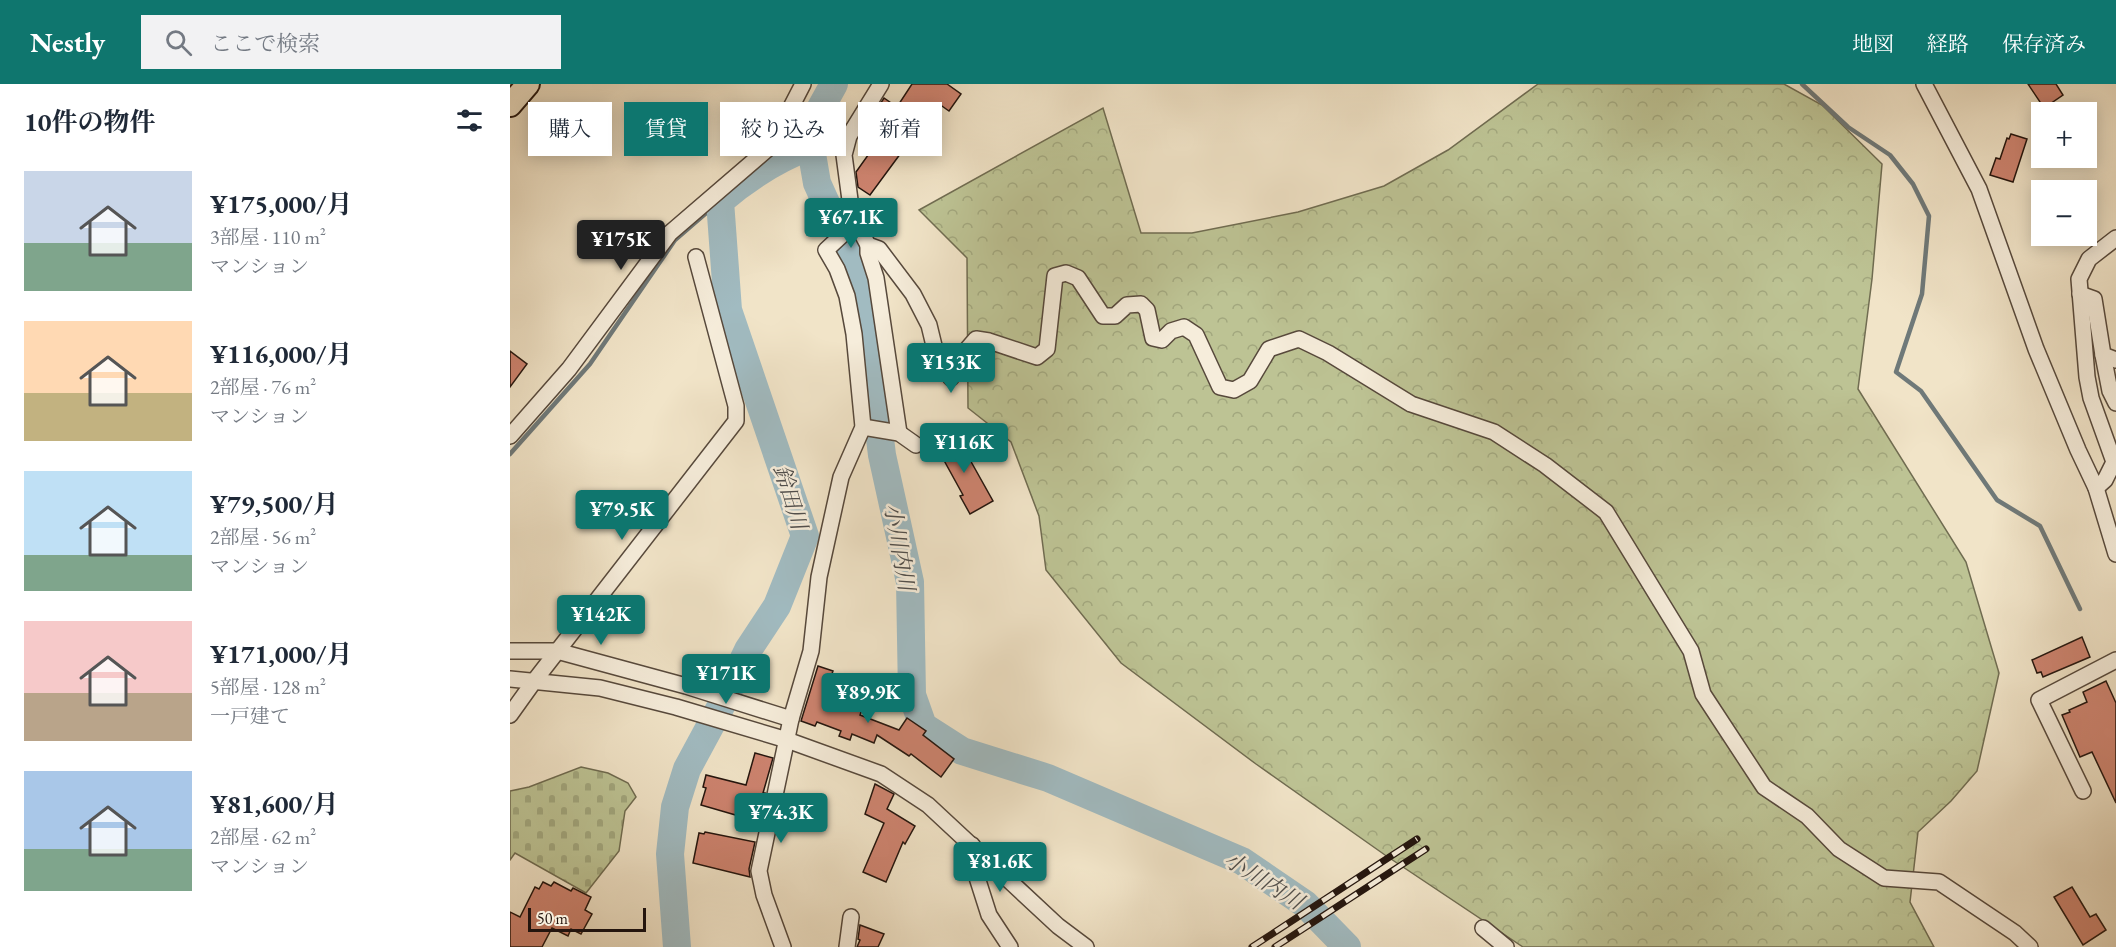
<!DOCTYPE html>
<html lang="ja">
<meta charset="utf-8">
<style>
:root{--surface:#fff;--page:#f2f2f3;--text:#1f2937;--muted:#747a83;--accent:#0f766e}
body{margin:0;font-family:"EB Garamond","Noto Serif JP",serif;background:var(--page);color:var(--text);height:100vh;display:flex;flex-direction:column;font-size:22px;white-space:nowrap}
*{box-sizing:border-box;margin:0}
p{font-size:20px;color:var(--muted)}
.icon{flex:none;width:33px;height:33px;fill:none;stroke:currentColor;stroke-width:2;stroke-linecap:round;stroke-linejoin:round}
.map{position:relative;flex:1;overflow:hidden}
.panel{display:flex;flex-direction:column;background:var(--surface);width:510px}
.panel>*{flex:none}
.guide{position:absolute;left:18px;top:18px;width:570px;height:54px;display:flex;gap:12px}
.buttons{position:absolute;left:1521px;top:18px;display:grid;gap:12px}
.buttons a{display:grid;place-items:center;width:66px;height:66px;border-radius:0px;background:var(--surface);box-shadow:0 3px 15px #0003;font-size:30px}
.scale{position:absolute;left:18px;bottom:15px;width:118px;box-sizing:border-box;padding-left:6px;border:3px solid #24150e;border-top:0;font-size:16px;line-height:21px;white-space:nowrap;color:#24150e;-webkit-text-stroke:4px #f6eddb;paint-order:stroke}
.price{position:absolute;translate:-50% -51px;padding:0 14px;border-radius:6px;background:var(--accent);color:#fff;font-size:20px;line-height:39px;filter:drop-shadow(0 2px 3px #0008)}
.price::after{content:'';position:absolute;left:50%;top:36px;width:18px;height:14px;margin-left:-9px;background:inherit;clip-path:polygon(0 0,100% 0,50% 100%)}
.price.selected{background:#222;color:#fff}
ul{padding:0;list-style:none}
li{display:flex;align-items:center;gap:18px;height:150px;padding:0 24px}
li span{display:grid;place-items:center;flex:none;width:168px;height:120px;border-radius:0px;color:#555}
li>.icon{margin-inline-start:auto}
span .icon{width:72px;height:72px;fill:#fffc;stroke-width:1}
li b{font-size:26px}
h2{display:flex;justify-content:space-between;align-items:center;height:72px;padding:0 24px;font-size:26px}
.tag{padding:0 21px;border-radius:0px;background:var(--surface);box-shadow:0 3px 15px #0003;font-size:21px;line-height:54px}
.tag.selected{background:var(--accent);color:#fff}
header{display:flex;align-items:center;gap:36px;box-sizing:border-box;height:84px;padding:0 30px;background:var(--accent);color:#fff}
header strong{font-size:28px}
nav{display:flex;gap:33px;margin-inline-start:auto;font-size:21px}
.search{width:420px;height:54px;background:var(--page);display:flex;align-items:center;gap:15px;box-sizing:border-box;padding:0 21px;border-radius:0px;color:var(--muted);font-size:22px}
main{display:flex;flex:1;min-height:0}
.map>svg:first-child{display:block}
</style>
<header>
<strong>Nestly</strong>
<div class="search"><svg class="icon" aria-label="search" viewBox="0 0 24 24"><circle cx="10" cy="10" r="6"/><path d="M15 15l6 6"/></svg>ここで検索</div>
<nav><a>地図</a><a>経路</a><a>保存済み</a></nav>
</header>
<main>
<section class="panel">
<h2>10件の物件<svg class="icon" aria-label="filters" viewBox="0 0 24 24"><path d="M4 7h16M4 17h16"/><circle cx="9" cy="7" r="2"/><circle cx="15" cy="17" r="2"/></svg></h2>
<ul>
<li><span style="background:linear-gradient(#c9d6e8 60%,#7fa58c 0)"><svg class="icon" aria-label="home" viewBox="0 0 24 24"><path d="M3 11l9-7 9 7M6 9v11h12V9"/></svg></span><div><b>¥175,000/月</b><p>3部屋 · 110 m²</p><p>マンション</p></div></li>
<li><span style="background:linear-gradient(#ffd9b3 60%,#c2b280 0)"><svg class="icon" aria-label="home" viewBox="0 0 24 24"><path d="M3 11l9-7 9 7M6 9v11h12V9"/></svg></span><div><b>¥116,000/月</b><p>2部屋 · 76 m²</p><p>マンション</p></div></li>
<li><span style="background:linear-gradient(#bfe0f5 70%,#7fa58c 0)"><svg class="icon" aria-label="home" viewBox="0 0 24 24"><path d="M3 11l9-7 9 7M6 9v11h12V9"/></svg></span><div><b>¥79,500/月</b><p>2部屋 · 56 m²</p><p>マンション</p></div></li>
<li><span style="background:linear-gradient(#f6c9c9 60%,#b9a48a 0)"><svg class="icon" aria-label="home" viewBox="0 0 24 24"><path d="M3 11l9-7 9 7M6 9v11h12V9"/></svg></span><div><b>¥171,000/月</b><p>5部屋 · 128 m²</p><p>一戸建て</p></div></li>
<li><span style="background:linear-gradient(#a9c7e8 65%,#7fa58c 0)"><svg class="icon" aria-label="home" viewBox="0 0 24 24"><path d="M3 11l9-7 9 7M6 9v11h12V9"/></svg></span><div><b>¥81,600/月</b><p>2部屋 · 62 m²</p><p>マンション</p></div></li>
</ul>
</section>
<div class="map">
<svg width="1606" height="863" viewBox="0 0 1606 863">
<defs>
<pattern id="forest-crowns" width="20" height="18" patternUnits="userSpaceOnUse" patternTransform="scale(1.5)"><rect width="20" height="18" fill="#bdc394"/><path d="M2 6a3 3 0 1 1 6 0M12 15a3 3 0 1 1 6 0" fill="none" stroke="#a2a77e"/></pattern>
<pattern id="cemetery-stones" width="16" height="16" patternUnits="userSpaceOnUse" patternTransform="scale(1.5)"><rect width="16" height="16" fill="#bdc394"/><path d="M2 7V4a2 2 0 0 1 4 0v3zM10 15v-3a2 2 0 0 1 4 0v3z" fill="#a2a77e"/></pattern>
</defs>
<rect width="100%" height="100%" fill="#f1e4c8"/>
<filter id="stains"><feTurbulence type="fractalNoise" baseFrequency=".00333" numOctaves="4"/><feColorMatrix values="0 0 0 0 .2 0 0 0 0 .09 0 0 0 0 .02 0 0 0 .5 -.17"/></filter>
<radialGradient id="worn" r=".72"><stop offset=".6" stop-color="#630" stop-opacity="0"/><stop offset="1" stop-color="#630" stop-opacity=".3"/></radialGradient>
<path fill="url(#forest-crowns)" stroke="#706c51" stroke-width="1.5" d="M 1028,0 L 1274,0 L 1312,21 L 1372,80 L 1362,195 L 1348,305 L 1456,478 L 1489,589 L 1467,687 L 1441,717 L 1408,748 L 1400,818 L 1424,863 L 1013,863 L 875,771 L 746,680 L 611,579 L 536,486 L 529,432 L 501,358 L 458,324 L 457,174 L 409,126 L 593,24 L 631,149 L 682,149 L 788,128 L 874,102 L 938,66 Z"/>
<path fill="url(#cemetery-stones)" stroke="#706c51" stroke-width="1.5" d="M 71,683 L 98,689 L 118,699 L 126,713 L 115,727 L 109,767 L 76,809 L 5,769 L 0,776 L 0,707 L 19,703 Z"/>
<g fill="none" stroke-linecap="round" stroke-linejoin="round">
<g stroke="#6f7979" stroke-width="4.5">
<path d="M 1292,0 L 1338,43 L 1380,71 L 1403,100 L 1419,132 L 1412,210 L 1386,288 L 1411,307 L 1487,416 L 1530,442 L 1570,525"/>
<path d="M 0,370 L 80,280 L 165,156 L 210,117"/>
</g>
<g stroke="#a1bbc1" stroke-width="28">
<path d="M 324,0 L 298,47 L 307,99 L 345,183 L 353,215 L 372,371 L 400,498 L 402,611 L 413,642 L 452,667 L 538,694 L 732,777 L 795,820 L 837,863"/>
<path d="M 167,863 L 160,770 L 165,723 L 177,685 L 211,622 L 238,566 L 267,522 L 295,452 L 218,226 L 210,117 C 238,93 266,75 301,62"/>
</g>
</g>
<g fill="#ce8470" stroke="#24150e" stroke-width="1.5">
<path d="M 402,0 L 437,0 L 451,10 L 439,27 L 429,20 L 405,55 L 402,54 L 360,111 L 348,103 L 346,88 L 366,60 L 354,52 L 369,31 L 367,30 L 369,27 L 367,25 L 374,14 L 387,23 Z"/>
<path d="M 1518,0 L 1546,0 L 1553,11 L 1534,24 Z"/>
<path d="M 1501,50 L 1517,55 L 1503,98 L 1480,91 L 1486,74 L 1490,75 L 1497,54 L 1499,55 Z"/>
<path d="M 0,267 L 17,280 L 0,303 Z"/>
<path d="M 445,349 L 483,417 L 460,430 L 450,412 L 453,411 L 425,360 Z"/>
<path d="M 1572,553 L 1580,573 L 1533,593 L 1531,588 L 1527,589 L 1522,576 Z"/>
<path d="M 308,582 L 323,587 L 317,603 L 347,614 L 346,617 L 354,620 L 350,631 L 389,646 L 397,634 L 416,647 L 413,651 L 444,675 L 431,693 L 401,670 L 399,672 L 367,651 L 364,659 L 342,650 L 340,656 L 329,652 L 331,647 L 307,638 L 305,642 L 291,637 Z"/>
<path d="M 1596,597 L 1606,619 L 1606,719 L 1582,668 L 1570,673 L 1552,631 L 1560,628 L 1559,626 L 1577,618 L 1573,608 Z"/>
<path d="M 245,669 L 263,674 L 253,709 L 255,709 L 252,725 L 245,723 L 244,728 L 231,724 L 229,732 L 191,721 L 196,704 L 193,703 L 196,691 L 236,701 Z"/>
<path d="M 365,700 L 384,710 L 377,725 L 405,742 L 395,760 L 393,758 L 376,798 L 353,788 L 374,739 L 355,730 Z"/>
<path d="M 195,748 L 245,758 L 239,785 L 240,793 L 183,779 L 189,749 L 194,750 Z"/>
<path d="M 33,798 L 41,802 L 44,798 L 61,807 L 63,804 L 81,813 L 75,826 L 82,830 L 71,850 L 61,845 L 58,852 L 42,844 L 32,863 L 0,863 L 0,828 L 10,833 L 25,803 L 29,805 Z"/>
<path d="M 1562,803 L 1580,833 L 1586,830 L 1596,846 L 1573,861 L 1544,813 Z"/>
<path d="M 350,841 L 374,850 L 368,863 L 347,863 L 350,856 L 348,855 Z"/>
</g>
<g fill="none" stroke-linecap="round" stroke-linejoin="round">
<defs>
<g id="minor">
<path d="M 371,0 L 339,52 L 334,71 L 342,131 L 358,161 L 369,165 L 403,210 L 419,241 L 427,274 L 441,294 L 453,270 L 466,255 L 479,257 L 527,273 L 537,265 L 545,192 L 556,189 L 568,194 L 593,232 L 605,232 L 617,221 L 631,220 L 637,226 L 643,254 L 652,256 L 661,247 L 674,243 L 686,251 L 710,303 L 724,306 L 740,297 L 759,265 L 789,255 L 818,269 L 901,320 L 984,348 L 1035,381 L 1096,428 L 1181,567 L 1193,610 L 1254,703 L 1297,732 L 1329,765 L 1374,794 L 1429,798 L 1505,849 L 1520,863"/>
<path d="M 1414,0 L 1469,105 L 1526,265 L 1568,366 L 1586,404 L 1606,470"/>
<path d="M 358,161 L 358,169 L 366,194 L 389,349"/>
<path d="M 1570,210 L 1584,215 L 1593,271 L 1606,276"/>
<path d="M 1593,271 L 1600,307 L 1606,319"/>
<path d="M 353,343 L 389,349 L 406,361"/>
<path d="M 0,352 L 59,285 L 160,149 L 261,62 L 293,0"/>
<path d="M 1586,404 L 1595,396 L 1604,378 L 1581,314 L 1577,293 L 1569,195 L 1579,175 L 1606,154"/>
<path d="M 0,567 L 47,567 L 176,602 L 281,635"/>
<path d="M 0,595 L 90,604 L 166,623 L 277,656 L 371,690 L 418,721 L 548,842 L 576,863"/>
<path d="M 0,631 L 25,596 L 226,337 L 226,322 L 186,173"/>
<path d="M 1573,707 L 1529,616 L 1606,576"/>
<path d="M 462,761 L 464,784 L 479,831 L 500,863"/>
<path d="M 973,844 L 996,863"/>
<path d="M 273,863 L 254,811 L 249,787 L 281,635 L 301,567 L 309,493 L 331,393 L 353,343 L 344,250 L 337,212 L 327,185 L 316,166 L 345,139"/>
<path d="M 337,863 L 341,833"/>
</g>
<path id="highway" d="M 0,21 L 18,0"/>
</defs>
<use href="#minor" stroke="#57493c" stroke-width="18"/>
<use href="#highway" stroke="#24150e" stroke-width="26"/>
<use href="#minor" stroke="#f6eddb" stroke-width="15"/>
<use href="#highway" stroke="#f1e4c8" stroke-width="22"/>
<defs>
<g id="rail">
<path d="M 742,863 L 907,755"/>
<path d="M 765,863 L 916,765"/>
</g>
</defs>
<use href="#rail" stroke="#24150e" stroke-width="7"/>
<use href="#rail" stroke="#f6eddb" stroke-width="4.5" stroke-dasharray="14" stroke-linecap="butt"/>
</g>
<g text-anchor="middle" stroke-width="5" stroke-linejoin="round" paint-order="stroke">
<g font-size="22" font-style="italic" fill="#504f4d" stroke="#f6eddb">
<text transform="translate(281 413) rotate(73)" y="8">鈴田川</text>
<text transform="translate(390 463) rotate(80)" y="8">小川内川</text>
<text transform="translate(754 796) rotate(32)" y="8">小川内川</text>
</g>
</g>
<rect width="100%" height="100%" filter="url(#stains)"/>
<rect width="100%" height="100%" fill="url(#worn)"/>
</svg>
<div class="buttons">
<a>+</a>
<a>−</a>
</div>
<div class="scale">50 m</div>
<b class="price" style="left:341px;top:165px">¥67.1K</b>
<b class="price selected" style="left:111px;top:187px">¥175K</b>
<b class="price" style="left:441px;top:310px">¥153K</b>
<b class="price" style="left:454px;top:390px">¥116K</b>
<b class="price" style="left:112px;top:457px">¥79.5K</b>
<b class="price" style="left:91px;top:562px">¥142K</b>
<b class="price" style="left:216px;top:621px">¥171K</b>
<b class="price" style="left:358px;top:640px">¥89.9K</b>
<b class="price" style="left:271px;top:760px">¥74.3K</b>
<b class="price" style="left:490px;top:809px">¥81.6K</b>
<div class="guide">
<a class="tag">購入</a>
<a class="tag selected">賃貸</a>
<a class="tag">絞り込み</a>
<a class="tag">新着</a>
</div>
</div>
</main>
